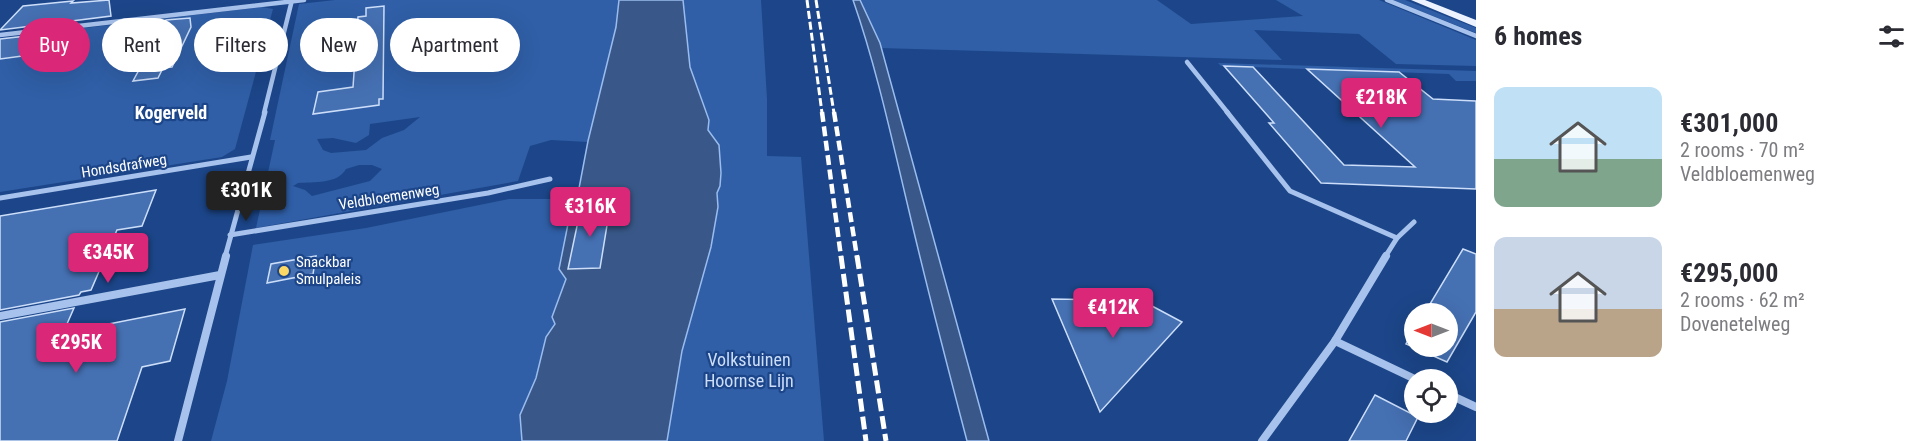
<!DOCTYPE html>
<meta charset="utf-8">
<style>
:root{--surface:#fff;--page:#f7f7f7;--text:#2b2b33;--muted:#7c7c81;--accent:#db2777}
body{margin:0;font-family:"Roboto Condensed",sans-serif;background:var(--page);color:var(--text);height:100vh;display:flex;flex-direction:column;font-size:22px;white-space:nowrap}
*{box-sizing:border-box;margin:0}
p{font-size:20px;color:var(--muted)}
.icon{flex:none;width:33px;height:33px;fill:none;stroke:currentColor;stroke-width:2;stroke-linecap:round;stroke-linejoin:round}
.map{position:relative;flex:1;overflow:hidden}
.panel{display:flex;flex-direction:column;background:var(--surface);width:450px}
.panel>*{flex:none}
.top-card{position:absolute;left:18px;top:18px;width:570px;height:54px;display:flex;gap:12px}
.needle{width:39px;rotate:270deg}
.tools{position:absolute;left:1404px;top:303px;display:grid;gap:12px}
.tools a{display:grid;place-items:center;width:54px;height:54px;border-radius:50%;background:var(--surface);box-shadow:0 6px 24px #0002;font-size:30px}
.price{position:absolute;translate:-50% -51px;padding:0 14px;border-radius:6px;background:var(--accent);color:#fff;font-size:20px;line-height:39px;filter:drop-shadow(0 2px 3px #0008)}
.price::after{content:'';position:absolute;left:50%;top:36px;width:18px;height:14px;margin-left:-9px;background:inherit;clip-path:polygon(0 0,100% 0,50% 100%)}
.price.selected{background:#222;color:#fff}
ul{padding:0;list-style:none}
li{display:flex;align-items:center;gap:18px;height:150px;padding:0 18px}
li span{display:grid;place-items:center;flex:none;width:168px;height:120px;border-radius:12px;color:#555}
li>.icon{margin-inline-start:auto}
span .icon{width:72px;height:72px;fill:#fffc;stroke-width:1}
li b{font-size:26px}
h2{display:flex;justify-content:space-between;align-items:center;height:72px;padding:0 18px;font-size:26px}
.chip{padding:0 21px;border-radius:27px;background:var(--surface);box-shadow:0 6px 24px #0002;font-size:21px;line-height:54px}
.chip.selected{background:var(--accent);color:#fff}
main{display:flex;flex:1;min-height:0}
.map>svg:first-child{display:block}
</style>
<main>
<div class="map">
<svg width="1476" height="441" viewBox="0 0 1476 441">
<rect width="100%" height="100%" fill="#1c4689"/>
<g fill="#305fa7" fill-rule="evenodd">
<path d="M 335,0 L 619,0 L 616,27 L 588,142 L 551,140 L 530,146 L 518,181 L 256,228 L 275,140 L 270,140 L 299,4 ZM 420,117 L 404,130 L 382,138 L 366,150 L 331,153 L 323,150 L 317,139 L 333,138 L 356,143 L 369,135 L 370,124 ZM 359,165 L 372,165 L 382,169 L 370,181 L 312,196 L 305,190 L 293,186 L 298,183 C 313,182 338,184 346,169 Z"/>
<path d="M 683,0 L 761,0 L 767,99 L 767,156 L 801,157 L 824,441 L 667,441 L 682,351 L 711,247 L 718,207 L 717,193 L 720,186 L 721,173 L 719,145 L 708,130 L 709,119 L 690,67 Z"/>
<path d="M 860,0 L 1157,0 L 1191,24 L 1303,16 L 1276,0 L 1379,0 L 1476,40 L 1476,66 L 1396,64 L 1359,34 L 1254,30 L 1282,60 L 880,48 L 880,43 Z"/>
<path d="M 1393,0 L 1405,0 L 1476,28 L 1476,33 Z"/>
<path d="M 262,7 L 273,9 L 235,149 L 222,157 L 0,192 L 0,38 Z"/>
<path d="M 1218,63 L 1476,71 L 1476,81 L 1456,81 L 1449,74 L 1221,66 Z"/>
<path d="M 509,199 L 573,199 L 568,233 L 566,279 L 552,317 L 555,323 L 546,337 L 536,378 L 520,414 L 522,441 L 211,441 L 227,381 L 253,245 L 366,228 Z"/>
</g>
<g fill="#395889" stroke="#9abcee" stroke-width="1.5">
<path d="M 619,0 L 683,0 L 690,67 L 709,120 L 708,130 L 719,145 L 721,173 L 720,186 L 717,193 L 718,207 L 711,247 L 682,351 L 667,441 L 522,441 L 520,415 L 536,378 L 546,337 L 555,324 L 552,317 L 566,279 L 559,269 L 573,199 L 577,199 L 588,141 L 616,27 Z"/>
<path d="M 853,0 L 860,0 L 880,43 L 989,441 L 967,441 C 947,365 927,288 909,211 C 892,140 877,69 853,0 Z"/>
</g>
<g fill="#4570b2" stroke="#ccdef9" stroke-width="1.5">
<path d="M 109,0 L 111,16 L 0,30 L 23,6 L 73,1 L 71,3 Z"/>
<path d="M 384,6 L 383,99 L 379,99 L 379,105 L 313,114 L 318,92 L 353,87 L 358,17 L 366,16 L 366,8 Z"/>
<path d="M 190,18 L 191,27 L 172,67 L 163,68 L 158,78 L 133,81 L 166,20 Z"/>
<path d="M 53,33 L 37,54 L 0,59 L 0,39 Z"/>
<path d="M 1224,66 L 1253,67 L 1344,165 L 1415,167 L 1307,69 L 1399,72 L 1433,99 L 1476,101 L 1476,189 L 1321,183 L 1269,123 L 1274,123 Z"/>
<path d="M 156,190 L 142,226 L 117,230 L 91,290 L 81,292 L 79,295 L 0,310 L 0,216 Z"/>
<path d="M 581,207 L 610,207 L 600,268 L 568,269 Z"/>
<path d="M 1463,249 L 1476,254 L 1476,312 L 1447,362 L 1406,344 L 1414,329 L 1414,346 L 1448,346 L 1448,314 L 1424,314 Z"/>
<path d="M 316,256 L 313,274 L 267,283 L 271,264 Z"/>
<path d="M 1122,290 L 1182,322 L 1100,412 L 1052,299 L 1110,300 Z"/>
<path d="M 74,308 L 63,333 L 185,309 L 170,361 L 142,367 L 117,441 L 0,441 L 0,322 Z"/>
<path d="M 1375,395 L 1418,417 L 1406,441 L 1349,441 Z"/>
</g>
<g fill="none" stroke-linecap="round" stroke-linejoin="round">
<g stroke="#a7c2ec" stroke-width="4.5">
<path d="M 1387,0 L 1476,36"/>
<path d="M 0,35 L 304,0"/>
<path d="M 1187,62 L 1228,113"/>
<path d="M 264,113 L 292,0"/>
</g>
<g stroke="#a7c2ec" stroke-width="5">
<path d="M 1227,112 L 1290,191 L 1397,238"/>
<path d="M 0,198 L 251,157"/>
<path d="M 230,235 L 488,193 L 550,179"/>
<path d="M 225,257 L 265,112"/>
<path d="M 1385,257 L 1397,238 L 1414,222"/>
</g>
<g stroke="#a7c2ec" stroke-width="8">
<path d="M 0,316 L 220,275"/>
<path d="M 1335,341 L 1417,380"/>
<path d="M 1448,394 L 1476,407"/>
<path d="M 178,441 L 226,256"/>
<path d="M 1262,441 L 1335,341 L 1386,256"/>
</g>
<path fill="#ecf2ff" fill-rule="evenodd" d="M 1411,0 L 1425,0 L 1476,20 L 1476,27 Z"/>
<g stroke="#fff" stroke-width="3" stroke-dasharray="8 3" stroke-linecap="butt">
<path d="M 807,0 L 822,113"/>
<path d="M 816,0 L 834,113"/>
</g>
<g stroke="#fff" stroke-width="4.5" stroke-dasharray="10 4.5" stroke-linecap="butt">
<path d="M 822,112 L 841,257"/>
<path d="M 834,112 L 857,257"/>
</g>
<g stroke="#fff" stroke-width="5" stroke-dasharray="13 5" stroke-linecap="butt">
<path d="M 841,256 L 866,441"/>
<path d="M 857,256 L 886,441"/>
</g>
</g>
<circle fill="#fcd864" stroke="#1c4689" stroke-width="2" cx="284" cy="271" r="6"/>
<g text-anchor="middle" stroke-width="4.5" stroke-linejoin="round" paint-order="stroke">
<g font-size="15" fill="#fff" stroke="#1c4689">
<text transform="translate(124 166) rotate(-9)" y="5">Hondsdrafweg</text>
<text transform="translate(389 197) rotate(-9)" y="5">Veldbloemenweg</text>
</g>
<g font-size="15" fill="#fff" stroke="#1c4689" text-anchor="start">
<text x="296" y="267">Snackbar<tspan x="296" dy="17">Smulpaleis</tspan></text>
</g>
<g font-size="18" font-weight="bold" fill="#fff" stroke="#1c4689">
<text x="171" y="119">Kogerveld</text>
</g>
<g font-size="18" fill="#ccdef9" stroke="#1c4689">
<text x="749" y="366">Volkstuinen<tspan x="749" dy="21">Hoornse Lijn</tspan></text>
</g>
</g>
</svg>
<div class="tools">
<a><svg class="needle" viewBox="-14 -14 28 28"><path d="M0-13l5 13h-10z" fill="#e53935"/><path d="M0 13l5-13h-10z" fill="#7c7c81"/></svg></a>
<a><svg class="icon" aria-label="locate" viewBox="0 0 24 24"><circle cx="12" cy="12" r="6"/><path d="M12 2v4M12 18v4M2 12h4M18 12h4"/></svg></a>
</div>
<b class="price" style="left:1381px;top:129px">€218K</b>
<b class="price selected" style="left:246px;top:222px">€301K</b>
<b class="price" style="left:590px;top:238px">€316K</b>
<b class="price" style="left:108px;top:284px">€345K</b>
<b class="price" style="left:1113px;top:339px">€412K</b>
<b class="price" style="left:76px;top:374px">€295K</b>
<div class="top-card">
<a class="chip selected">Buy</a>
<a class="chip">Rent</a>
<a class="chip">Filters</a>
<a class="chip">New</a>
<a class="chip">Apartment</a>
</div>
</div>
<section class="panel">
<h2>6 homes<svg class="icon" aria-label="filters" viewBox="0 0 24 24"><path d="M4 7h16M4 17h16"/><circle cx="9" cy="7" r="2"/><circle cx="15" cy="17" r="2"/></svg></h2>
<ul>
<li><span style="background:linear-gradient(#bfe0f5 60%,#7fa58c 0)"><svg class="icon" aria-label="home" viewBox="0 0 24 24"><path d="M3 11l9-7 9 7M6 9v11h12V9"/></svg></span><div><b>€301,000</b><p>2 rooms · 70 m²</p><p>Veldbloemenweg</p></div></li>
<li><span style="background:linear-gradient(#c9d6e8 60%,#b9a48a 0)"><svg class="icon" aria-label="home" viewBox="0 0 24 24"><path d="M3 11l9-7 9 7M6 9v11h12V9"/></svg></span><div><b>€295,000</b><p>2 rooms · 62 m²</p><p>Dovenetelweg</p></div></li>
</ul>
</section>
</main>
